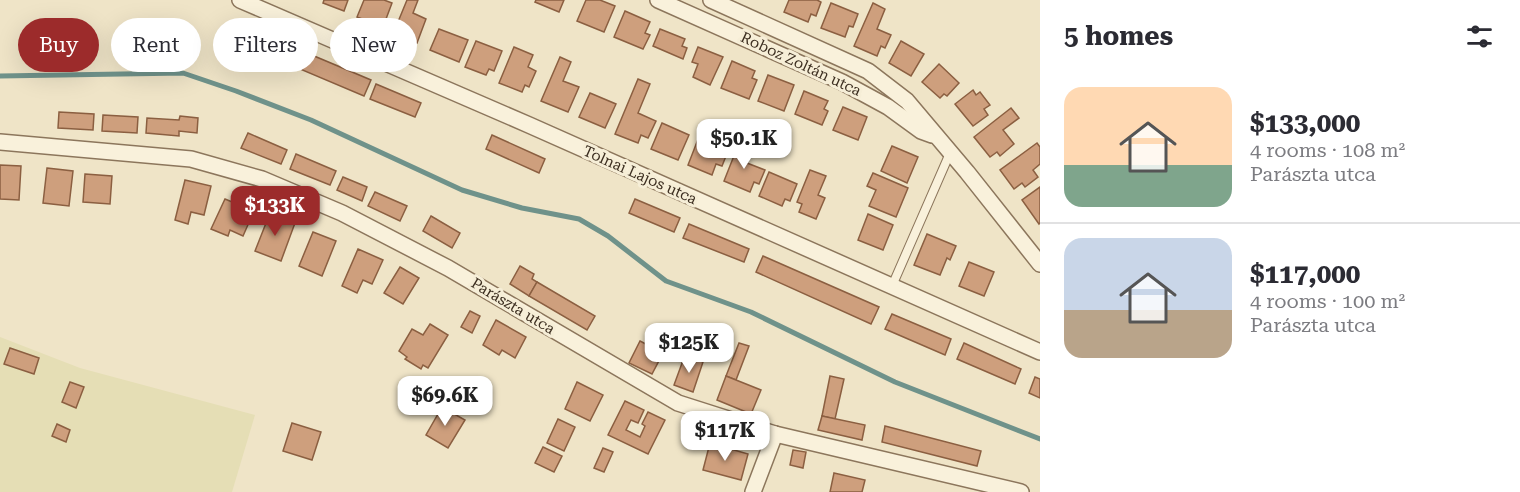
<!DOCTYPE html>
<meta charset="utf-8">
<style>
:root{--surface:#fff;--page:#f2f2f3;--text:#2b2b33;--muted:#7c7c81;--line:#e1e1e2;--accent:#9c2b2b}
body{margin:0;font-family:"Roboto Serif",serif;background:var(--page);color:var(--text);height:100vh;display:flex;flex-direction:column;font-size:22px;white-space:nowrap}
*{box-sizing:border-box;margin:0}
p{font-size:20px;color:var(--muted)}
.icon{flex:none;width:33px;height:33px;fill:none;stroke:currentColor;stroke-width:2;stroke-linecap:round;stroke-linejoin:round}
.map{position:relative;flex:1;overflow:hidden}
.side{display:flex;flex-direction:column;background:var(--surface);width:480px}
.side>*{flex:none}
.hud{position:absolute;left:18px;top:18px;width:570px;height:54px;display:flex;gap:12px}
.price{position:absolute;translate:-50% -51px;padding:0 14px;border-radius:12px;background:#fff;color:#222;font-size:20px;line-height:39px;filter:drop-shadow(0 2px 3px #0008)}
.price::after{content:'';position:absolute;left:50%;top:36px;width:18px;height:14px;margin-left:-9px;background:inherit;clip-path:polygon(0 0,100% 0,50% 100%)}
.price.current{background:var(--accent);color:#fff}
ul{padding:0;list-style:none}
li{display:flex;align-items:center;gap:18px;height:150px;padding:0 24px}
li+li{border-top:2px solid var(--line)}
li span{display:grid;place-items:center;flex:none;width:168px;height:120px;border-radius:18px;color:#555}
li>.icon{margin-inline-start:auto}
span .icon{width:72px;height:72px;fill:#fffc;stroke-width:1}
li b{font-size:26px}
h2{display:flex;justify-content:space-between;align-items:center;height:72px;padding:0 24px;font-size:26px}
.tag{padding:0 21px;border-radius:27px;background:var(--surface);box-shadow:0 6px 24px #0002;font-size:21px;line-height:54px}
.tag.current{background:var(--accent);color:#fff}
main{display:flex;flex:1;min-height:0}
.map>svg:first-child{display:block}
</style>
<main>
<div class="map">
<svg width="1040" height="492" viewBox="0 0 1040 492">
<rect width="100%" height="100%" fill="#efe4c7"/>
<path fill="#e5deb5" d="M 0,337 L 80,368 L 255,415 L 232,492 L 0,492 Z"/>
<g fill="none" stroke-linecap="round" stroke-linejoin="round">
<path stroke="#6f928a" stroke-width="5" d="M 0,76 L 183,73 L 236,91 L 311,120 L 462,190 L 522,208 L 579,219 L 608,236 L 666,281 L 751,312 L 895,382 L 1040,439"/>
</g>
<g fill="#ce9f7d" stroke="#8b5f41" stroke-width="1.5">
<path d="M 324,0 L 348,0 L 344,11 L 323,3 Z"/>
<path d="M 364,0 L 384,0 L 392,3 L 383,27 L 357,17 Z"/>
<path d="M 407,0 L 418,0 L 413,13 L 426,19 L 417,43 L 393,34 Z"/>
<path d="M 536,0 L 564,0 L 559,12 L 535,2 Z"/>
<path d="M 586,0 L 600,0 L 615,6 L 604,32 L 577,21 Z"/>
<path d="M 789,0 L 817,0 L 821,2 L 816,16 L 811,14 L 808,22 L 784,12 Z"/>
<path d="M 831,3 L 858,14 L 853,27 L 849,26 L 845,37 L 821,28 Z"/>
<path d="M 873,3 L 885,9 L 877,29 L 891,35 L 885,48 L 881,46 L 877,56 L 854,46 Z"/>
<path d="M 625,11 L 650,22 L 645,33 L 650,35 L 643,49 L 614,37 Z"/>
<path d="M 236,23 L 371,80 L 364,96 L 229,39 Z"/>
<path d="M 439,29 L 468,40 L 459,62 L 430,50 Z"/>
<path d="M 660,29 L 685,39 L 682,46 L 687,48 L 683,59 L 653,46 Z"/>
<path d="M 476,41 L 502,51 L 494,71 L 489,69 L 486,75 L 465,67 Z"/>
<path d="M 901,41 L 924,54 L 911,76 L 889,63 Z"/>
<path d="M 514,47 L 533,55 L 528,67 L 536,71 L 529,87 L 525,85 L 522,92 L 499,83 Z"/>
<path d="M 698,47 L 723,57 L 710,85 L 693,77 L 698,64 L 692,62 Z"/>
<path d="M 560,57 L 571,62 L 563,81 L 579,87 L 568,112 L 541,101 Z"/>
<path d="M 732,61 L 755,71 L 752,78 L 757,80 L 749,99 L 721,88 Z"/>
<path d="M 939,64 L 959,83 L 947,96 L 944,94 L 940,98 L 922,82 Z"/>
<path d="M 768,75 L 794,85 L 784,111 L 758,101 Z"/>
<path d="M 638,79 L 650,84 L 638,113 L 656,121 L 648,138 L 641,135 L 638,143 L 615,134 Z"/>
<path d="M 376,84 L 421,103 L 415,117 L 370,99 Z"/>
<path d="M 973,90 L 976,95 L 980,92 L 990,105 L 984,109 L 988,115 L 973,126 L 955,104 Z"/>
<path d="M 804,91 L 828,101 L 824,109 L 828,111 L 822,125 L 795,114 Z"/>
<path d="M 590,93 L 616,104 L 605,128 L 579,117 Z"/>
<path d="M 843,107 L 867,117 L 858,140 L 833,130 Z"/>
<path d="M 1011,108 L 1019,118 L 1003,130 L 1014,144 L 1000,156 L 997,152 L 990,157 L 974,137 Z"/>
<path d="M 59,112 L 94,114 L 93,130 L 58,128 Z"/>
<path d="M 103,115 L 138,117 L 137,133 L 102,131 Z"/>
<path d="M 180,116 L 198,118 L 197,133 L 179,131 L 179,136 L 146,133 L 147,118 L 179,120 Z"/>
<path d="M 662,123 L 689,135 L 678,160 L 651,149 Z"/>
<path d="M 702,129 L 713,134 L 710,143 L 728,151 L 722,166 L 716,164 L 712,175 L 688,165 Z"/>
<path d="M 248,133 L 287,150 L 281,164 L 241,148 Z"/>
<path d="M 492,135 L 545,159 L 539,173 L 486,149 Z"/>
<path d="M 739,143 L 753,149 L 747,163 L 765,170 L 759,184 L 754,182 L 750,192 L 724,181 Z"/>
<path d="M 1037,143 L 1040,147 L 1040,164 L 1033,170 L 1038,177 L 1025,187 L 1022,183 L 1014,189 L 1000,170 Z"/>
<path d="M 892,146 L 918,157 L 907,183 L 881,171 Z"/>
<path d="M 296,154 L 336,171 L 330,185 L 290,169 Z"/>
<path d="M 0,165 L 21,166 L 19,200 L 0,199 Z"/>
<path d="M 47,168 L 73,171 L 69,206 L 43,203 Z"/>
<path d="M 810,170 L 826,176 L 818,195 L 825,198 L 816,219 L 799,212 L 802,204 L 797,202 Z"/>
<path d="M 769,172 L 797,184 L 790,201 L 785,199 L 782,206 L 759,196 Z"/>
<path d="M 873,173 L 908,188 L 896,217 L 869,206 L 876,190 L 867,186 Z"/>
<path d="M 85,174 L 112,176 L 110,204 L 83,202 Z"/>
<path d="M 343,177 L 367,187 L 362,201 L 337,190 Z"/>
<path d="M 185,180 L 211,186 L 204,215 L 191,212 L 188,224 L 175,220 Z"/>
<path d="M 1040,187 L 1040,223 L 1039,224 L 1022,200 Z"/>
<path d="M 375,192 L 407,206 L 400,221 L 368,206 Z"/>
<path d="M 225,199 L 254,211 L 243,236 L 230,230 L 228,236 L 211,229 Z"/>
<path d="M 635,199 L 680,218 L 674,232 L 629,213 Z"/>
<path d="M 270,213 L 295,223 L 281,261 L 255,251 Z"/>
<path d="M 868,214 L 893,225 L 883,250 L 858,240 Z"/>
<path d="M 431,216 L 460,233 L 452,248 L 423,231 Z"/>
<path d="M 689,224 L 749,249 L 744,262 L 683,238 Z"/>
<path d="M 313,232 L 336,241 L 322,276 L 299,266 Z"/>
<path d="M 927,234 L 956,246 L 950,260 L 947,258 L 940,275 L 914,265 Z"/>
<path d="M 358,249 L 383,260 L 372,284 L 363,280 L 357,293 L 342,286 Z"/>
<path d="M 763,256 L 879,307 L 871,324 L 756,272 Z"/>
<path d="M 969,262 L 994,272 L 984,296 L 959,286 Z"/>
<path d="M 520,266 L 534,274 L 532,279 L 537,282 L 529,296 L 510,284 Z"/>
<path d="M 400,267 L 419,278 L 403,304 L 384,293 Z"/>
<path d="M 537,282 L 595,316 L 587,330 L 529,296 Z"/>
<path d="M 470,311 L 480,316 L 472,333 L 461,327 Z"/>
<path d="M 892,314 L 951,339 L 945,355 L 885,329 Z"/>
<path d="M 496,320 L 526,337 L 515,358 L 502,350 L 499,355 L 483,345 Z"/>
<path d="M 430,324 L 448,335 L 428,368 L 423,365 L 421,369 L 405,359 L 407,357 L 399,351 L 412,329 L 423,335 Z"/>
<path d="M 640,341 L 663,353 L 652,374 L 629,363 Z"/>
<path d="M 739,343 L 749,346 L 736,380 L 726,376 Z"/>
<path d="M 964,343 L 1021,369 L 1015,384 L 957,359 Z"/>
<path d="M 10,348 L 39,358 L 34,374 L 4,364 Z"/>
<path d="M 685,355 L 703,362 L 693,392 L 674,385 Z"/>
<path d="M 726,376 L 761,390 L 751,414 L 717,400 Z"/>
<path d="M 830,376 L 844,379 L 835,419 L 822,416 Z"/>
<path d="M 1035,377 L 1040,379 L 1040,398 L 1029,393 Z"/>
<path d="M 70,382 L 84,387 L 76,408 L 62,402 Z"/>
<path d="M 577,382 L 603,395 L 590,421 L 565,409 Z"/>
<path d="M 625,401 L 644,410 L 638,423 L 631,420 L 626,430 L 640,437 L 645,426 L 642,424 L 648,412 L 665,420 L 648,454 L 608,435 Z"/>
<path d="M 442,407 L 465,420 L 448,448 L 426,435 Z"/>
<path d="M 822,416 L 865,425 L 862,440 L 818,430 Z"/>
<path d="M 558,419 L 575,427 L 564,451 L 547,443 Z"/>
<path d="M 292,423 L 321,432 L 312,460 L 283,451 Z"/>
<path d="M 57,424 L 70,430 L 66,442 L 52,436 Z"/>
<path d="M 885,426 L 981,451 L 977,466 L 882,442 Z"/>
<path d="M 710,443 L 748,454 L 741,480 L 703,470 Z"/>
<path d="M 543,447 L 562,456 L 554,472 L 535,463 Z"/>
<path d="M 603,448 L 613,452 L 604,472 L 594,468 Z"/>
<path d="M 793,450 L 806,452 L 803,468 L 790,465 Z"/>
<path d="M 834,473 L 865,480 L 862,492 L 830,492 Z"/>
</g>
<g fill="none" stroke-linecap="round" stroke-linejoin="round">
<defs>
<path id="lane" d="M 892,286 L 950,153"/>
<g id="street">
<path d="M 240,0 L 529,125 L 1040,352"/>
<path d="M 658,0 L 842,82 L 888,107 L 921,131 L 932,135"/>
<path d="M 711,0 L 868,71 L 907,101 L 967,172 L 1040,264"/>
<path d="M 0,142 L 191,159 L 262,179 L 342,213 L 448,268 L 678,403 L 775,434 L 1021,492"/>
<path d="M 753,492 L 775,434"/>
</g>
</defs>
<use href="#lane" stroke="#8c765c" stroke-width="10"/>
<use href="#street" stroke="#8c765c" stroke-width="18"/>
<use href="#lane" stroke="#f9f1db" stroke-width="8"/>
<use href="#street" stroke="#f9f1db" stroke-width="15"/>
</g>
<g text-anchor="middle" stroke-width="6" stroke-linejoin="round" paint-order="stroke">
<g font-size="15" fill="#3c2e20" stroke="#f6eed7">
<text transform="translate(801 64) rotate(25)" y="5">Roboz Zoltán utca</text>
<text transform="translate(640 175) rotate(24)" y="5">Tolnai Lajos utca</text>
<text transform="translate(513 306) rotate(31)" y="5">Parászta utca</text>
</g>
</g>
</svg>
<b class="price" style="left:744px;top:170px">$50.1K</b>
<b class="price current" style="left:275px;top:237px">$133K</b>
<b class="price" style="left:689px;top:374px">$125K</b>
<b class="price" style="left:445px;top:427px">$69.6K</b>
<b class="price" style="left:725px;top:462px">$117K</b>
<div class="hud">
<a class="tag current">Buy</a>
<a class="tag">Rent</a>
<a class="tag">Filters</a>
<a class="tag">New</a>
</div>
</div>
<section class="side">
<h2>5 homes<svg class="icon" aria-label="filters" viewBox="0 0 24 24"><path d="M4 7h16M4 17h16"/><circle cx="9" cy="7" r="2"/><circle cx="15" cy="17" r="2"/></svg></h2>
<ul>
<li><span style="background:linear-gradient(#ffd9b3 65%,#7fa58c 0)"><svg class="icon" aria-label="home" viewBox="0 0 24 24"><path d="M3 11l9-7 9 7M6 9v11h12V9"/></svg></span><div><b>$133,000</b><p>4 rooms · 108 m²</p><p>Parászta utca</p></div></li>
<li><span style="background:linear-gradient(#c9d6e8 60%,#b9a48a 0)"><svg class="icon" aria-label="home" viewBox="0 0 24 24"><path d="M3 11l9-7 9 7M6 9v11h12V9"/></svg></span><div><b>$117,000</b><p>4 rooms · 100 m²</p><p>Parászta utca</p></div></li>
</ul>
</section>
</main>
